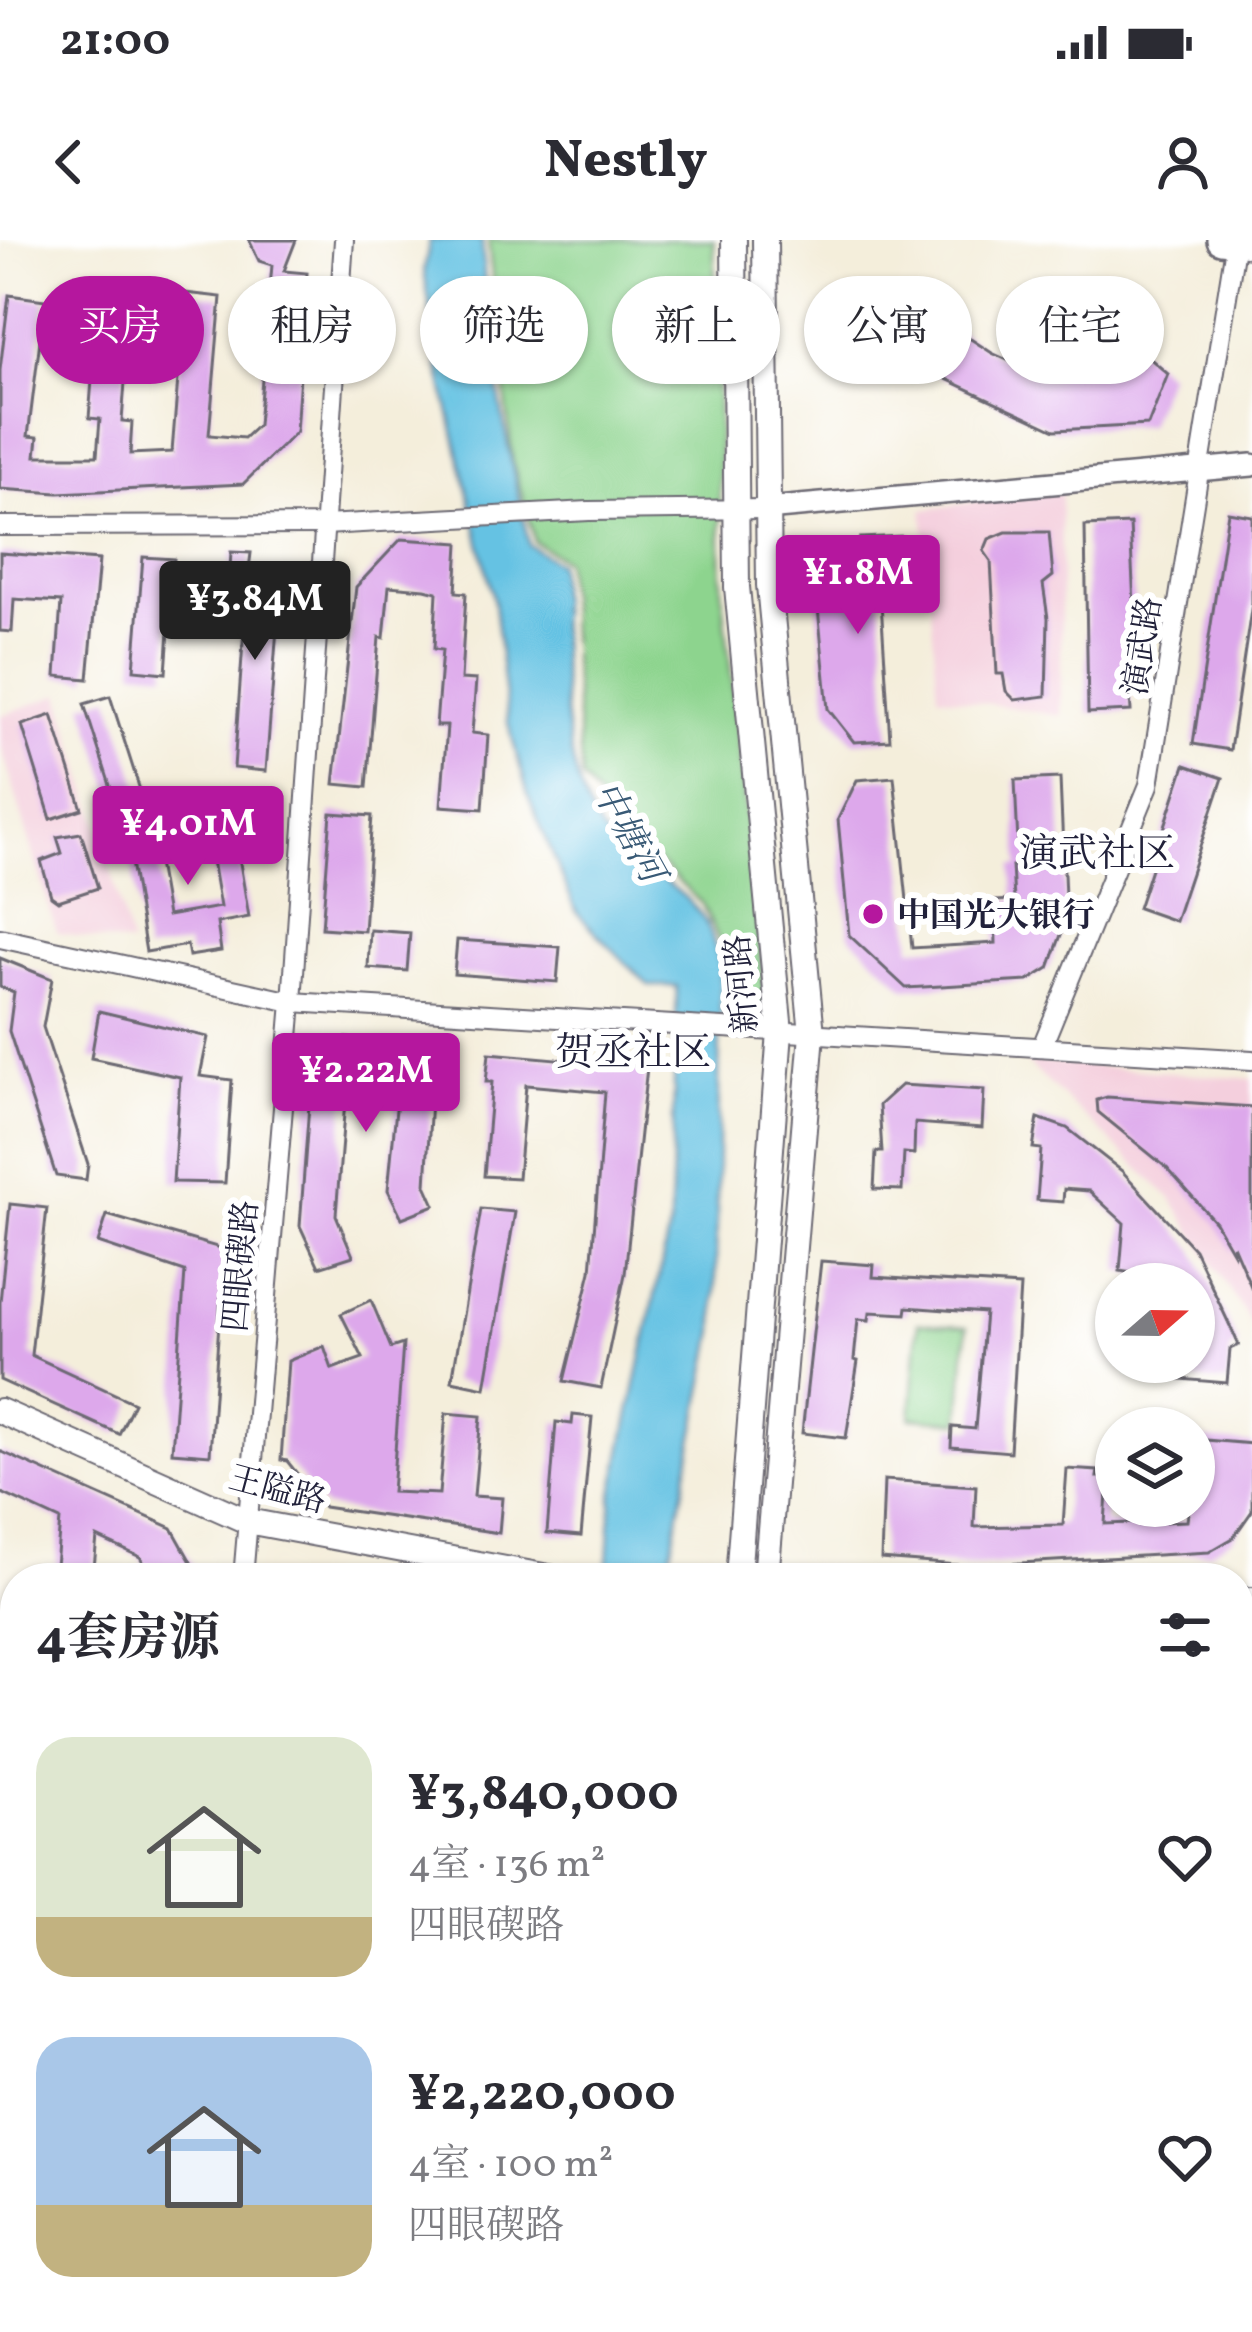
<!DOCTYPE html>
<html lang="zh">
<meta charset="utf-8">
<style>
:root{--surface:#fff;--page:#f7f7f7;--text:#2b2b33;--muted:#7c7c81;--accent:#b5179e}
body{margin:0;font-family:Vollkorn,"Noto Serif SC",serif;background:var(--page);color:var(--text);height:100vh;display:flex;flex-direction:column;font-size:45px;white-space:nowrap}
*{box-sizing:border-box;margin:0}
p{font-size:39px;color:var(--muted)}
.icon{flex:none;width:66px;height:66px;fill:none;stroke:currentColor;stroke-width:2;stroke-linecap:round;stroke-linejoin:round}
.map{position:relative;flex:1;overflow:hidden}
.side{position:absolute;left:0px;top:1323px;width:1254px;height:771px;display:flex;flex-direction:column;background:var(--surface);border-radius:48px 48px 0 0;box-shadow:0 3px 9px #0004}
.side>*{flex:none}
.top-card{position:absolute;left:36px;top:36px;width:1182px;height:108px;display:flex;gap:24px}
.needle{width:78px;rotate:70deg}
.tools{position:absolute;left:1095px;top:1023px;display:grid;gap:24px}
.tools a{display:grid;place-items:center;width:120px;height:120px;border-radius:50%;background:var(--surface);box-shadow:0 3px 9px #0004;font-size:60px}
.price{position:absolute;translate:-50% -102px;padding:0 27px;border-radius:12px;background:var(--accent);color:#fff;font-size:39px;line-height:78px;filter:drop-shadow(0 3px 6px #0008)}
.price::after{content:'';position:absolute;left:50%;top:72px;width:36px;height:27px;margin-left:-18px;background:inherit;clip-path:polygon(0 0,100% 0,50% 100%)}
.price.on{background:#222;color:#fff}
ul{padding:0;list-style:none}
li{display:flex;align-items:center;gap:36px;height:300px;padding:0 36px}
li span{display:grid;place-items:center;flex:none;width:336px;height:240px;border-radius:36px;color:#555}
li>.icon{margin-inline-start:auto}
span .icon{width:144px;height:144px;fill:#fffc;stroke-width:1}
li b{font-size:51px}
h2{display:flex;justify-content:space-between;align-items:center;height:144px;padding:0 36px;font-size:51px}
.tag{padding:0 42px;border-radius:54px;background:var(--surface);box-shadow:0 3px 9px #0004;font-size:42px;line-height:108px}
.tag.on{background:var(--accent);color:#fff}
.status{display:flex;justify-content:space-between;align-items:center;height:84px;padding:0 60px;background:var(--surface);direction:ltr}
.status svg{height:33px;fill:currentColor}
header{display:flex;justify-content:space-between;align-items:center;height:156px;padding:0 36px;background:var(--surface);font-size:54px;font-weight:800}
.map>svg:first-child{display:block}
</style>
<div class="status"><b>21:00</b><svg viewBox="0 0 49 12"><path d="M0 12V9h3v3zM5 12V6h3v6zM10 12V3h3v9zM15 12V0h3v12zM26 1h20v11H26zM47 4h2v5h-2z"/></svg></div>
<header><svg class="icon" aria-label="back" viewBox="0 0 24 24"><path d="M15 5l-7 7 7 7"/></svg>Nestly<svg class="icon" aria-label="person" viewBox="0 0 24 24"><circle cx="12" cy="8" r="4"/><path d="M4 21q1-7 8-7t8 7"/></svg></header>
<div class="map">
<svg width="1252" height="2092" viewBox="0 0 1252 2092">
<rect width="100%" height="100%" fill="#fff"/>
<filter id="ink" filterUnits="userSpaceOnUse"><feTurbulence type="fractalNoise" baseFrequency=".00833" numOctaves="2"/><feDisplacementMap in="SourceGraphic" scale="24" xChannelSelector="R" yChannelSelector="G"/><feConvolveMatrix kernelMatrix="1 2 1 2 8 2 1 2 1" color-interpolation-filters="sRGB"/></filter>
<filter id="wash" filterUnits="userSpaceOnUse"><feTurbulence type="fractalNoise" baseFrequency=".004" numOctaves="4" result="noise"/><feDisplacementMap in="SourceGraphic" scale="48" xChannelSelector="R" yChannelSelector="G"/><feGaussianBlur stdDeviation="2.7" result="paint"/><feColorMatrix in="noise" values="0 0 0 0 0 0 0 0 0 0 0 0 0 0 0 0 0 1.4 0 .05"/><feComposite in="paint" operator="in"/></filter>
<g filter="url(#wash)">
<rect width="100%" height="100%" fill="#f4eedb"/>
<g fill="#f4cfdd">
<path d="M 1061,249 L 1061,476 L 938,455 L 923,270 Z"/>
<path d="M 60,454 L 98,582 L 131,705 L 57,693 L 0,503 L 0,476 Z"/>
<path d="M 1025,821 L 1252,839 L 1252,1085 L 1172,959 Z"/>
</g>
<g fill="#8dd48e" stroke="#587b64" stroke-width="3">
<path d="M 488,0 L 714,0 L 722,349 L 767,777 L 727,771 L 726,715 L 702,664 L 621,587 L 582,539 L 564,320 L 535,302 L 513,223 Z"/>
<path d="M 918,1083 L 967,1087 L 960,1182 L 911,1178 Z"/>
</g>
<g fill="#65c2e3" stroke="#44728f" stroke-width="3">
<path d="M 430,0 L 482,0 C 487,104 506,203 529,305 L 557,323 C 562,396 556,533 602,592 C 629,625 674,639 700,674 C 711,687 715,709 721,725 L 715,1091 L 666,1338 L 607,1338 L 612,1258 L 670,984 L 677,746 L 649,746 L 577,673 L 529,558 L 508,483 L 494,362 L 438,123 L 424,30 Z"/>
<path d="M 0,1976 L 15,1980 L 15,2079 L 581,2079 L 586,2092 L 0,2091 Z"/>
</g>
<g id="blocks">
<g fill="#dda8eb">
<path d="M 249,0 L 296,0 L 284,31 L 307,33 L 296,192 L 243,244 L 58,253 L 0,249 L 0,130 L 9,55 L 45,60 L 28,196 L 38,197 L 36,216 L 97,216 L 100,179 L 89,178 L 99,52 L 132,54 L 122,181 L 132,182 L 130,214 L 172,212 L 185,53 L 221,57 L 209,195 L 244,198 L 258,185 L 272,25 L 259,21 Z"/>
<path d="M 895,68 L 937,77 L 992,113 L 1049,139 L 1071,87 L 1138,108 L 1168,134 L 1148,185 L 1055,190 L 876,106 Z"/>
<path d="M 1228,272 L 1252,276 L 1252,363 L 1230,510 L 1193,504 Z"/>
<path d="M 1130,284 L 1136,406 L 1127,406 L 1131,471 L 1088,473 L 1085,286 Z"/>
<path d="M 1006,292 L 1049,292 L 1053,336 L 1043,344 L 1048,378 L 1046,456 L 1015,460 L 1006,451 L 1003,434 L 997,434 L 991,321 L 984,311 L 989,299 Z"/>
<path d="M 902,296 L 903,330 L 879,332 L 890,500 L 854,502 L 828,469 L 816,348 L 860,298 Z"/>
<path d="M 401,299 L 459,303 L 456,352 L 466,353 L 461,439 L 476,440 L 472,493 L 488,495 L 483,569 L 441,566 L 447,486 L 436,486 L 442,410 L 434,409 L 437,352 L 425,349 L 389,346 L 384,398 L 379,397 L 367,547 L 334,544 L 356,347 Z"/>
<path d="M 231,312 L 251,313 L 249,329 L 267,330 L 266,347 L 280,349 L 266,531 L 234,528 L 247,347 L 229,345 Z"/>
<path d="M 0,313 L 99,320 L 88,439 L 56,436 L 61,362 L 14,359 L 12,392 L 0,391 Z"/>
<path d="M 143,317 L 174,319 L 166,433 L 134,430 Z"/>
<path d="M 110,456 L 140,550 L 114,558 L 84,464 Z"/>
<path d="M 52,475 L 82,569 L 51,579 L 22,485 Z"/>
<path d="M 1185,525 L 1223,538 L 1175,681 L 1138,668 Z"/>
<path d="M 894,537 L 912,708 L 996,703 L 995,661 L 1014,660 L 1012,626 L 1019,626 L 1015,540 L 1060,538 L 1066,681 L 1049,728 L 1028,741 L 906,748 L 849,695 L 838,579 L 857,540 Z"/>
<path d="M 230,563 L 249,677 L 217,683 L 221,711 L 189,716 L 187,705 L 146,712 L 125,586 L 151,582 L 167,676 L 220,667 L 203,568 Z"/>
<path d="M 331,573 L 372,576 L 364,691 L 322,688 Z"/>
<path d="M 81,593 L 98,648 L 58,661 L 51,656 L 41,621 L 62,613 L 57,597 Z"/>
<path d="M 370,690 L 410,693 L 407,731 L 368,728 Z"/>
<path d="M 457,700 L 560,707 L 557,742 L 454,734 Z"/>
<path d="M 0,718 L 52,739 L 43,787 L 88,924 L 86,940 L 56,936 L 9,791 L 14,752 L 0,747 Z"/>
<path d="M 99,771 L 208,797 L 200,836 L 232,840 L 225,943 L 173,942 L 180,837 L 91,818 Z"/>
<path d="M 346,798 L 441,806 L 437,842 L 432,842 L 426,945 L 435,965 L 402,978 L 388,950 L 399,839 L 347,836 L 336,975 L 353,1016 L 319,1027 L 300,986 L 312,825 L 321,826 Z"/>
<path d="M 489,813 L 647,827 L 625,1034 L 601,1148 L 564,1141 L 591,1031 L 605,852 L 526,845 L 518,938 L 484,936 L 492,842 L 486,842 Z"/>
<path d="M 901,845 L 984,850 L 982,888 L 915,883 L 914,914 L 904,913 L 902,950 L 874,949 L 876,912 L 882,912 L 879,865 Z"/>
<path d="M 1107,857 L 1252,867 L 1252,1049 L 1233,1005 L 1233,1013 L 1215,982 L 1167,928 L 1098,872 L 1097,860 Z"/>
<path d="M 1038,878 L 1067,888 L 1122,931 L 1194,1009 L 1239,1105 L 1230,1109 L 1227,1143 L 1179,1139 L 1180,1122 L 1194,1122 L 1194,1044 L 1120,1031 L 1124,983 L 1089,951 L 1064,949 L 1063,962 L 1037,960 L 1041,909 L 1033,908 Z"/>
<path d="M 10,964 L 47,968 L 31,1115 L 134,1163 L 119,1194 L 0,1140 L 0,1062 Z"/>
<path d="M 481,969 L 515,972 L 485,1148 L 452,1141 Z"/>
<path d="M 107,975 L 224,1009 L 210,1215 L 172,1212 L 185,1032 L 98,1003 Z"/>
<path d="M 821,1021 L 874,1025 L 873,1037 L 1020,1046 L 1010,1212 L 951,1207 L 952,1187 L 975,1189 L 985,1073 L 907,1067 L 906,1074 L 870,1072 L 869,1080 L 858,1079 L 854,1120 L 858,1121 L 846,1198 L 802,1193 Z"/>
<path d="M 371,1060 L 391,1108 L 403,1104 L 392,1252 L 439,1254 L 446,1173 L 481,1176 L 474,1256 L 502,1258 L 499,1293 L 324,1267 L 287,1221 L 281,1220 L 288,1121 L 324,1106 L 332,1129 L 363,1118 L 341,1074 Z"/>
<path d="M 573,1175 L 592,1177 L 581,1296 L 547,1293 L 556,1182 L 572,1184 Z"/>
<path d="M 1194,1199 L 1252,1204 L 1252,1271 L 1233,1298 L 1209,1312 L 971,1326 L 881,1319 L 884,1240 L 976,1246 L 974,1287 L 1063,1285 L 1067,1229 L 1098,1231 L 1097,1237 L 1108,1237 L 1105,1284 L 1187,1281 L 1189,1266 L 1194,1266 Z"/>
<path d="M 0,1211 L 172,1288 L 200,1338 L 153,1338 L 140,1317 L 97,1297 L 93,1338 L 55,1338 L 60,1280 L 0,1252 Z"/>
</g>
</g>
</g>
<g filter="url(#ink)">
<use href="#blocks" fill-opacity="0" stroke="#6c6973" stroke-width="3"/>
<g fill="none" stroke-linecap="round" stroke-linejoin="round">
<defs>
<g id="minor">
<path d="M 0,286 L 324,285 L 589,271 L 766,269"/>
<path d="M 0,698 L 292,762 L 1252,820"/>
<path d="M 1043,804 L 1149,545 L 1236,0"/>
<path d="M 243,1338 L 292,762 L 344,0"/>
<path d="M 0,1392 L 15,1394"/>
<path d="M 1239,1509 L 1252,1457"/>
<path d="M 0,1658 L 15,1661"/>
<path d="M 1239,1812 L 1252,1817"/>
<path d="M 504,2079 L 510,2092"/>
<path d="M 187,2092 L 188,2079"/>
<path d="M 1022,2092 L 1029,2079"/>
</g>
<path id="tertiary" d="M 766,269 L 1252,225"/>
<g id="secondary">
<path d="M 734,0 L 737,347 L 780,792 L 738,1338"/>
<path d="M 765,0 L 769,345 L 812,794 L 766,1338"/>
<path d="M 0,1171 L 247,1281 L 554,1338"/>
<path d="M 1239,1361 L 1252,1360"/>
<path d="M 1239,1391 L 1252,1391"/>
<path d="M 655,2092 L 669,2079"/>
</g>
<g id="primary">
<path d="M 1221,0 L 1252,3"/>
<path d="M 0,1917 L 15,1920"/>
<path d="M 0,1939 L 15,1943"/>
<path d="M 753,2079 L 829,2092"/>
<path d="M 888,2079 L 957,2092"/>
</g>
</defs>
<use href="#minor" stroke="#6c6973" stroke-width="22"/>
<use href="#tertiary" stroke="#6c6973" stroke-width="26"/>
<use href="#secondary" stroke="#6c6973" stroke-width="28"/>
<use href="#primary" stroke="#6c6973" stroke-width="32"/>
<use href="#minor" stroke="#fff" stroke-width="18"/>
<use href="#tertiary" stroke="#fff" stroke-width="21"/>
<use href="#secondary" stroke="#fff" stroke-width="24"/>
<use href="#primary" stroke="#fff" stroke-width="27"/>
</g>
</g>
<circle fill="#b5179e" stroke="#fff" stroke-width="4.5" cx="873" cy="674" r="12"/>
<g text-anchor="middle" stroke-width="12" stroke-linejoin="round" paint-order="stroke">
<g font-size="33" fill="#22223b" stroke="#fff">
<text transform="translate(1141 406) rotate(-81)" y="12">演武路</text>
<text transform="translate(740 744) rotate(-95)" y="12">新河路</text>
<text transform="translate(239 1026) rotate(-85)" y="12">四眼碶路</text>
<text transform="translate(278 1248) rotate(15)" y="12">王隘路</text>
</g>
<g font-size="33" font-weight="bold" fill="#22223b" stroke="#fff" text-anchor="start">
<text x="897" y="686">中国光大银行</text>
</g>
<g font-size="36" font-style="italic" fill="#395a76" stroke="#fff">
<text transform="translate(630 591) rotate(61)" y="13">中塘河</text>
</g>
<g font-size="39" fill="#22223b" stroke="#fff">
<text x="1097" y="626">演武社区</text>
<text x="633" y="825">贺丞社区</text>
</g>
</g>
</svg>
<div class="tools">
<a><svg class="needle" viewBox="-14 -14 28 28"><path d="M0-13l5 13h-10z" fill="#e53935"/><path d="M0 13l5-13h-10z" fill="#7c7c81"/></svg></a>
<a><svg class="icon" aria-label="layers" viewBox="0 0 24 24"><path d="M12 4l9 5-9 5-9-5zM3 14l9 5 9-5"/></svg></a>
</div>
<b class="price" style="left:858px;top:397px">¥1.8M</b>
<b class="price on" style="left:255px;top:423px">¥3.84M</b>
<b class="price" style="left:188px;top:648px">¥4.01M</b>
<b class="price" style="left:366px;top:895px">¥2.22M</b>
<div class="top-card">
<a class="tag on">买房</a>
<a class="tag">租房</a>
<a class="tag">筛选</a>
<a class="tag">新上</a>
<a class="tag">公寓</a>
<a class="tag">住宅</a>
</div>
<section class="side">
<h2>4套房源<svg class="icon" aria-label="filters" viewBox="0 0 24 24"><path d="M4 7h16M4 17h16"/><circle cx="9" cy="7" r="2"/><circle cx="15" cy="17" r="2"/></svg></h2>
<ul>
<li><span style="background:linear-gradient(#dfe7d0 75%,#c2b280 0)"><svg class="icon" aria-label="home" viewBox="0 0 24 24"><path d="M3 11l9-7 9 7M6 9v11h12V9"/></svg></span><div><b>¥3,840,000</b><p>4室 · 136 m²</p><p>四眼碶路</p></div><svg class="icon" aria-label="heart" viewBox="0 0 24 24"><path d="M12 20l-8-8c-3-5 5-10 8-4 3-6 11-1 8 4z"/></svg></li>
<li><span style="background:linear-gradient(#a9c7e8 70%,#c2b280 0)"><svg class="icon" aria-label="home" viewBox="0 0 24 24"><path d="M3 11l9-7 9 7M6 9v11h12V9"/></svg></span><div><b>¥2,220,000</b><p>4室 · 100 m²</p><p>四眼碶路</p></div><svg class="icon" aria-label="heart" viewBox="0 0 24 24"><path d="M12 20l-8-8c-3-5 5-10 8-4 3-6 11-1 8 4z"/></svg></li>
</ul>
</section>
</div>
